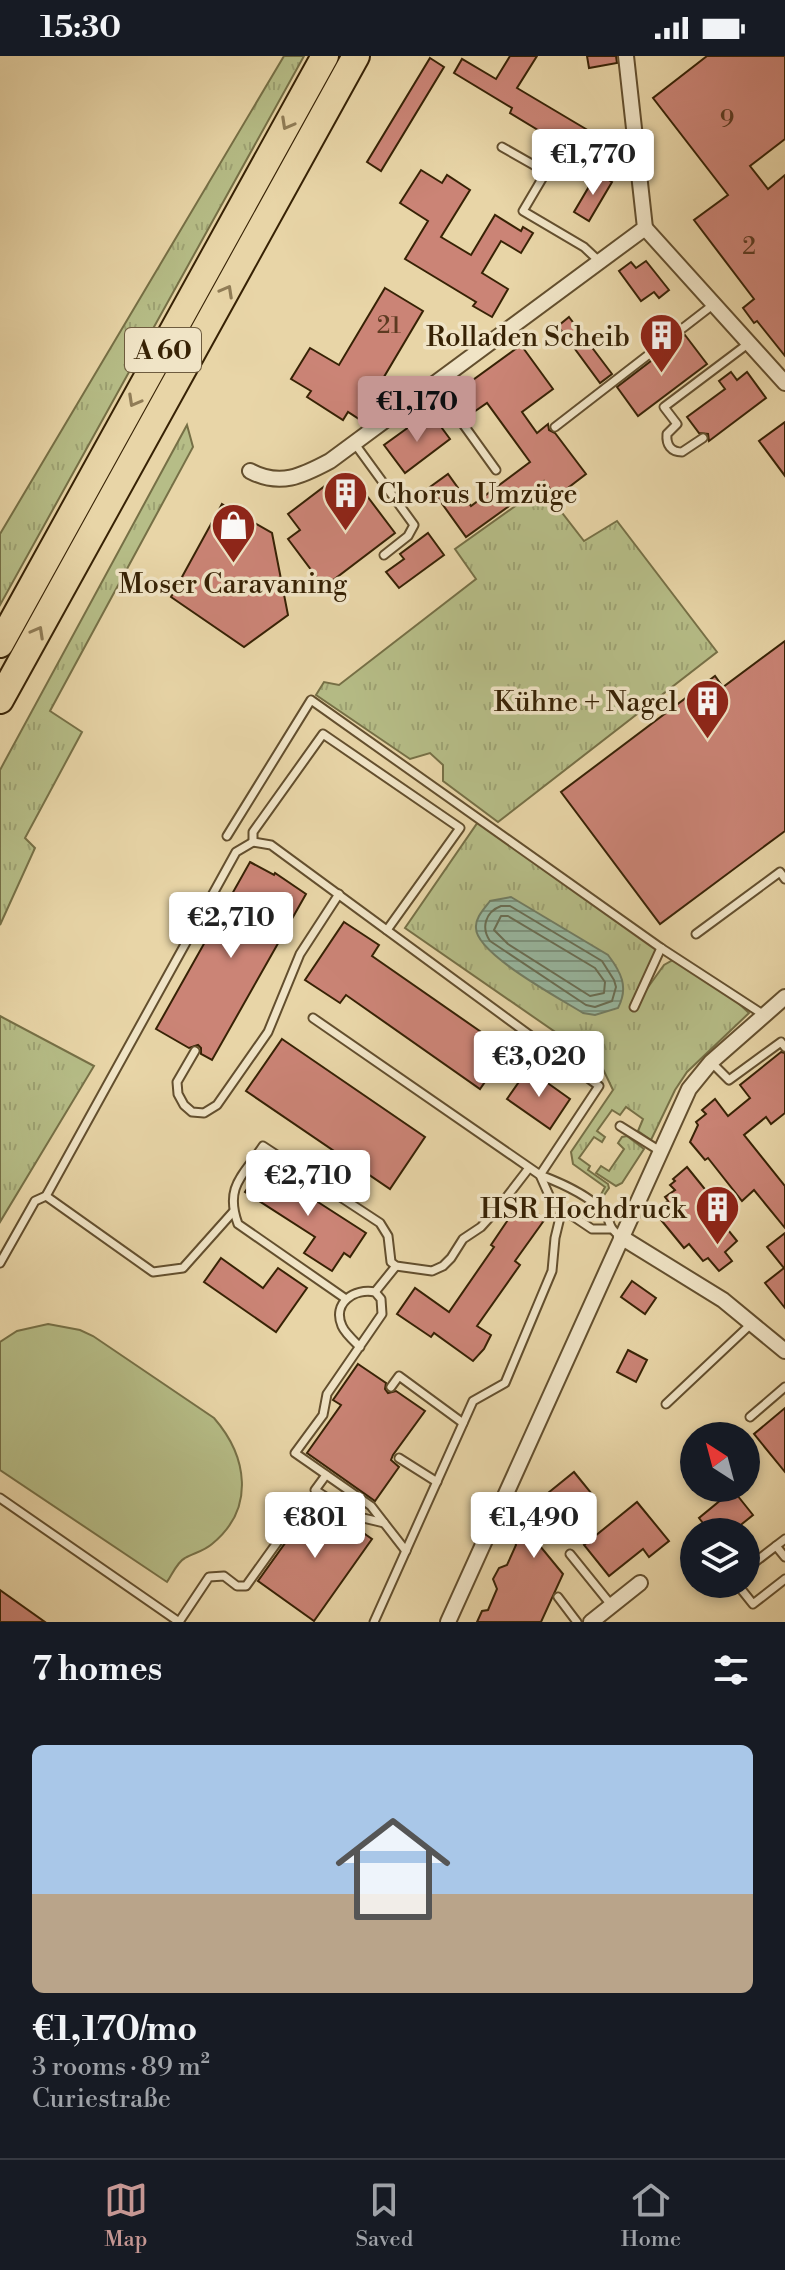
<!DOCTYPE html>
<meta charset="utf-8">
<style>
:root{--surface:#171b24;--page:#20242c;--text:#f1f3f6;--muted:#9ea1a6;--line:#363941;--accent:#c59692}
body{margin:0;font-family:"Libre Bodoni",serif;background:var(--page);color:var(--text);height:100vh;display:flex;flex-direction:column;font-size:30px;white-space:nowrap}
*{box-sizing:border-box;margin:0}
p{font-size:26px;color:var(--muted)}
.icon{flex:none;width:44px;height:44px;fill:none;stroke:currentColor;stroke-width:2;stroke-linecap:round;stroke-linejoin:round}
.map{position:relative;height:1566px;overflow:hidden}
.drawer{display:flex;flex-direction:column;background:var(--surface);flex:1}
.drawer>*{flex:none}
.needle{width:52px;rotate:324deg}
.fabs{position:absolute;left:680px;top:1366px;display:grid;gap:16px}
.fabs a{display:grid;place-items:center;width:80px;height:80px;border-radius:50%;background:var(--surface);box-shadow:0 4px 12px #0003;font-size:40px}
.price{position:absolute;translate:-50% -68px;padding:0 18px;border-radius:8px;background:#fff;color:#222;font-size:26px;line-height:52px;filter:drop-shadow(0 2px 4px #0008)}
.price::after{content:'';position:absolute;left:50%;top:48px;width:24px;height:18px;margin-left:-12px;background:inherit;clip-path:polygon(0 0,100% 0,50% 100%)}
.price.current{background:var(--accent);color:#111}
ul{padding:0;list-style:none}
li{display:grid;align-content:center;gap:16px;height:424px;padding:0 32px}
li span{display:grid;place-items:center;height:248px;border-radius:12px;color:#555}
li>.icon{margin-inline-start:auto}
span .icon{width:144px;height:144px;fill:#fffc;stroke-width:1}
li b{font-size:34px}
h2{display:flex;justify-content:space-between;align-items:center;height:96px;padding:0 32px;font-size:34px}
.status{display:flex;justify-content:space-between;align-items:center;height:56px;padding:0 40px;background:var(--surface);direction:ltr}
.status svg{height:22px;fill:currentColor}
.tab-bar{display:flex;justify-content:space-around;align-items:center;height:112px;border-top:2px solid var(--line);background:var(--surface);font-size:22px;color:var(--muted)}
.tab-bar a{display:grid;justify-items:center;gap:4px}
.tab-bar .current{color:var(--accent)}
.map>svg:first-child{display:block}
</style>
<div class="status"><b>15:30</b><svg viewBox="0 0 49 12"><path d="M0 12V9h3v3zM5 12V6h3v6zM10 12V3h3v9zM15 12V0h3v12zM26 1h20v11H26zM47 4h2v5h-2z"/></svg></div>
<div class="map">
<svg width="785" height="1566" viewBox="0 0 785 1566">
<defs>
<pattern id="grass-tufts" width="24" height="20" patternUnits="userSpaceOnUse" patternTransform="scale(2)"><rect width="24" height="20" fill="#b6bd87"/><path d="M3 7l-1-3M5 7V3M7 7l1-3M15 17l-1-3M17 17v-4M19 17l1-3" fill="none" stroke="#9da273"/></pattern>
<pattern id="water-rules" width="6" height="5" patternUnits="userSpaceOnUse" patternTransform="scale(2)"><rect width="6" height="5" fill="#98b9a2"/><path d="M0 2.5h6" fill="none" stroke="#7d9682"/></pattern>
</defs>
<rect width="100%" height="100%" fill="#e8d5a7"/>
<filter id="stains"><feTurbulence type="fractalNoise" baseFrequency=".0025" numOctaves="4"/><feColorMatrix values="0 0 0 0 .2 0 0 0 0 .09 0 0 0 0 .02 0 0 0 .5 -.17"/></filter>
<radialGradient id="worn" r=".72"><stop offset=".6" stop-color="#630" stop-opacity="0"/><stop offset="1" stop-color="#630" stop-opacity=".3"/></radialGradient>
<g fill="url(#grass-tufts)" stroke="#767046" stroke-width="2">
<path d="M 284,0 L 304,0 L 0,549 L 0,478 Z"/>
<path d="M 187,369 L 193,391 L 50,655 L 82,676 L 25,782 L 35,792 L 0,869 L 0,714 Z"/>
<path d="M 542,431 L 584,485 L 617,465 L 717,596 L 498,766 L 443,725 L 443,709 L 430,697 L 410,703 L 316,639 L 324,626 L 339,629 L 476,523 L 455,493 Z"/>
<path d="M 478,766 L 650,886 L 656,894 L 646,934 L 664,909 L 673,904 L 735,944 L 749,957 L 687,1016 L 675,1034 L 651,1084 L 638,1075 L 643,1063 L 626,1051 L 620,1059 L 612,1054 L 597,1075 L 605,1081 L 602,1086 L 594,1081 L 579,1102 L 590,1110 L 588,1114 L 608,1128 L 609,1132 L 600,1145 L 598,1144 L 605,1131 L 573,1108 L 571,1096 L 613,1034 L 600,1007 L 405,872 Z"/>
<path d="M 0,960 L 94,1010 L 0,1166 Z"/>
<path d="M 627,1080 L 644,1093 L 622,1127 L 616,1130 L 596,1117 L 601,1110 L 609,1115 L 624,1093 L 618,1087 L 622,1081 Z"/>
</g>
<path fill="#b6bd87" stroke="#767046" stroke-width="2" d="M 48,1268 L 80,1274 L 93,1280 L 214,1362 C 247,1400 256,1452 212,1488 C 204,1495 194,1497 185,1502 C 177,1506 172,1519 167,1526 L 0,1414 L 0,1286 L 17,1275 Z"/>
<path fill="url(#water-rules)" stroke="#717d63" stroke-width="2" d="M 511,841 L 608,899 C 621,916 629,931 618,952 L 595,959 L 583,957 C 561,943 476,898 476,872 C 475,862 484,853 490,845 Z"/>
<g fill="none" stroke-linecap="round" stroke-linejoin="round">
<g stroke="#686e54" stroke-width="2">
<path d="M 501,850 L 510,850 L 602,905 L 614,924 L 616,931 L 612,945 L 595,951 L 586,949 L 490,885 C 481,872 485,856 501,850 Z"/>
<path d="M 501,860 L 508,860 L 595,912 L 605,926 L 604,937 L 590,940 L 508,888 L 494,874 Z"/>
</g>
</g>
<g fill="#cb8476" stroke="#372205" stroke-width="2">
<path d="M 510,0 L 537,0 L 517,32 L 596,79 L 580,106 L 553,89 L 556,85 L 510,57 L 512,52 L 454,17 L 462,3 L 496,23 Z"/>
<path d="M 587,0 L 616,0 L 617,7 L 589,12 Z"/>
<path d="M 707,0 L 785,0 L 785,83 L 750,110 L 768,133 L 785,119 L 785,300 L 757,265 L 754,267 L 743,252 L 754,243 L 694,164 L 728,139 L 653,42 Z"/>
<path d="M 430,2 L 444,11 L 381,115 L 367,106 Z"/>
<path d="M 421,114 L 442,127 L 447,119 L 470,134 L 441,181 L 471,199 L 495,159 L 521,175 L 523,171 L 533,177 L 521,197 L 501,185 L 482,217 L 508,233 L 492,261 L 473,250 L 476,246 L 405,203 L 428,165 L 400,147 Z"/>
<path d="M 597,117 L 612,126 L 589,165 L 574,156 Z"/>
<path d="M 646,205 L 669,234 L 659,242 L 654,236 L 641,245 L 619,215 L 631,206 L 636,212 Z"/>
<path d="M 385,232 L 423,255 L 359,363 L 348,356 L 343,364 L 307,341 L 311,335 L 291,323 L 310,292 L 339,309 Z"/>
<path d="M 569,261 L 612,318 L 600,327 L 558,270 Z"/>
<path d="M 685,279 L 707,308 L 638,360 L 617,331 Z"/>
<path d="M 521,289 L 553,333 L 522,356 L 537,377 L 548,368 L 549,374 L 555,377 L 586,418 L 556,441 L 544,425 L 466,481 L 430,431 L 448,418 L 471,450 L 530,406 L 487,347 L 471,358 L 455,337 Z"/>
<path d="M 731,316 L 737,324 L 747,316 L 766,342 L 709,385 L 708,378 L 699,377 L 687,361 L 725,333 L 719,325 Z"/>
<path d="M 433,360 L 450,383 L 405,417 L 384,389 L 413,368 L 417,372 Z"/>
<path d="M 785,366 L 785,420 L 759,385 Z"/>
<path d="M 338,420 L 349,434 L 358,428 L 395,477 L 324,531 L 288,483 L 300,474 L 288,458 Z"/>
<path d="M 222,448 L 272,477 L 288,559 L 244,591 L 171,541 Z"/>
<path d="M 428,477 L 444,499 L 399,532 L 386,516 L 404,503 L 400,498 Z"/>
<path d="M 785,585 L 785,775 L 660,868 L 561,736 L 715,620 L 723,631 Z"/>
<path d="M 250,806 L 274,819 L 275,817 L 306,838 L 212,1004 L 201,998 L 201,992 L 198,989 L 189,992 L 156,973 Z"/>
<path d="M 344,866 L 379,889 L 372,900 L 507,994 L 480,1033 L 346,939 L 340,947 L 305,924 Z"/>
<path d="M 282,983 L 425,1081 L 390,1133 L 246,1035 Z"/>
<path d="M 781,996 L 785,997 L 785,1057 L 771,1068 L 766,1061 L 744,1079 L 785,1130 L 785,1172 L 754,1134 L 742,1145 L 708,1102 L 705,1104 L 690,1086 L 698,1069 L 696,1066 L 706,1058 L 702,1054 L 715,1043 L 728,1060 L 750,1042 L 740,1029 Z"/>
<path d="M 528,1013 L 570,1043 L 550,1073 L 507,1043 Z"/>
<path d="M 262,1110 L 366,1177 L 350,1201 L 344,1197 L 332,1215 L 304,1197 L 315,1181 L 245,1136 Z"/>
<path d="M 687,1111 L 725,1158 L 719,1163 L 737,1185 L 725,1196 L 732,1205 L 719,1215 L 708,1202 L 703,1205 L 689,1188 L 684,1192 L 657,1159 L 664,1153 L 661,1150 L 668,1145 L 665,1141 L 675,1134 L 670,1129 L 675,1125 L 673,1123 Z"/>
<path d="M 520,1146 L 545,1163 L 515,1205 L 520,1209 L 477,1270 L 491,1279 L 484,1293 L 473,1305 L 434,1277 L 431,1281 L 397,1258 L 415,1232 L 449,1256 L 494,1191 L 491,1189 Z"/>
<path d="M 785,1177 L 785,1252 L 765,1227 L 784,1212 L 767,1191 Z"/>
<path d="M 221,1202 L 263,1232 L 278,1212 L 307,1232 L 276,1276 L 204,1226 Z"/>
<path d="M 632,1225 L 656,1242 L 645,1258 L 621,1241 Z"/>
<path d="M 628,1294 L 647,1304 L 636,1326 L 617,1316 Z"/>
<path d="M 358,1308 L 386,1327 L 385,1333 L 388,1337 L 396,1335 L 425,1355 L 393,1399 L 391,1404 L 399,1411 L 375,1445 L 307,1397 L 341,1349 L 333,1344 Z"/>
<path d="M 785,1352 L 785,1416 L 754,1378 Z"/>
<path d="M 574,1416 L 592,1438 L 535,1484 L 563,1518 L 541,1566 L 477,1566 L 482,1555 L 488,1554 L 497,1533 L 493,1523 L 499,1512 L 507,1509 L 516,1489 L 514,1482 L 517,1477 L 522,1475 L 531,1458 L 527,1454 Z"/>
<path d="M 733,1434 L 753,1459 L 732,1476 L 710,1476 L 699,1462 Z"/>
<path d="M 316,1444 L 372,1483 L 314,1565 L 258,1525 Z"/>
<path d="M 637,1446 L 669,1485 L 649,1501 L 643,1493 L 609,1520 L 584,1489 Z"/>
<path d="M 0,1534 L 45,1566 L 0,1566 Z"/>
</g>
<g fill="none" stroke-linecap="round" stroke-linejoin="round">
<defs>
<g id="service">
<path d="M 502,91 L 546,116 L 523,155 L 584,191 L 600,206"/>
<path d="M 435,329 L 496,414"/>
<path d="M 555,371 L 714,248"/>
<path d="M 703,382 L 682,396 C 671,396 666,389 667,378 L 677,368 L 664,351 L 749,287"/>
<path d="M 355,388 L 414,469 L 408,480 L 384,499"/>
<path d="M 227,780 L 311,644 L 661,892 L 764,959"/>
<path d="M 253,786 L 253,776 L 323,678 L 460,772 L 387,874"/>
<path d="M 696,878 L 780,816 L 785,823"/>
<path d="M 634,951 L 661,892"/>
<path d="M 313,962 L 540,1119 L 552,1146 L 592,1173 L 610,1173"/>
<path d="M 195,995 L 177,1026 L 178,1038 L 184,1049 L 192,1056 L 204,1057 L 217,1049 L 268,976 L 300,898 L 339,838"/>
<path d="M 711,1006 L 729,1024 L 781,986 L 785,991"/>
<path d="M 620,1070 L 660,1095"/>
<path d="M 46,1140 L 153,1216 L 183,1212 L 233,1156"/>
<path d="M 0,1207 L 35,1145 L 46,1140 L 236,796 L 253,786 L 271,789 L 599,1030 L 540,1119 C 561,1127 587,1138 603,1155 C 613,1165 604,1168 621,1181"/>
<path d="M 375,1236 L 396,1210"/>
<path d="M 346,1243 L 238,1168 C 224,1130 244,1119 263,1090 L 380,1167 L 388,1180 L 391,1206 L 396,1210 L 432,1215 L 443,1210 L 451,1202 L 463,1183 L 481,1171 L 499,1151 L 529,1112"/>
<path d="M 360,1291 C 354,1285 345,1277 342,1270 C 332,1247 354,1232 375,1236 L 381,1243 L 382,1258 L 327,1338 L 323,1359 L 295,1397 L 371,1450 L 406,1495"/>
<path d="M 391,1331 L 399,1320 L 463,1367"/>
<path d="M 666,1348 L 751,1268"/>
<path d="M 750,1361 L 785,1331"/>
<path d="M 399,1402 L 437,1426"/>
<path d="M 326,1419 L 315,1434 L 355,1460 L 384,1467"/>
<path d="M 0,1442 L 179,1566"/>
<path d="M 776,1490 L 785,1501"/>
<path d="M 570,1498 L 612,1550"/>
<path d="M 746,1513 L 785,1483"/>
<path d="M 737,1528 L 753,1548 L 785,1523"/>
<path d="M 558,1541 L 577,1566"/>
<path d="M 179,1566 L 209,1521 L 224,1520 L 237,1530 L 246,1530 L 309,1442"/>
<path d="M 374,1566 L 473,1345 L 505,1327 L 552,1215 L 555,1182 L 562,1153"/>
</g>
<g id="minor">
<path d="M 645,172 L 785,327"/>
<path d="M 250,415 C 280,431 302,420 330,405 L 645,172 L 626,0"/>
<path d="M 621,1181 L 723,1244 L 785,1295"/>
<path d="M 448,1566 L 689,1033 L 711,1006 L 785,941"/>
<path d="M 591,1566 L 640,1527"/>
</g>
<g id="motorway">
<path d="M 0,588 L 325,0"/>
<path d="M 0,644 L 356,0"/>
</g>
</defs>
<use href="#service" stroke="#634f2e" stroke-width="11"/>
<use href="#minor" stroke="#634f2e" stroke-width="18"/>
<use href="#motorway" stroke="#372205" stroke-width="30"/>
<use href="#service" stroke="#f0e4c6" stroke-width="7"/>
<use href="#minor" stroke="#f0e4c6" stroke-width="14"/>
<use href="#motorway" stroke="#e8d5a7" stroke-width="26"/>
</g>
<defs><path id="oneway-chevron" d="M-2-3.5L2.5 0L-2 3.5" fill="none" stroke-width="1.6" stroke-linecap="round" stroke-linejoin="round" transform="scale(2)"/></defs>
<g stroke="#907c56">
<use href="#oneway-chevron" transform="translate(287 68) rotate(119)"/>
<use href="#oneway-chevron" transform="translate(227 235) rotate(-61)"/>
<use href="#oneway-chevron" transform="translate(134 345) rotate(119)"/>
<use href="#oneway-chevron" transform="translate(38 576) rotate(-61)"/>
</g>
<defs>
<symbol id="building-pin" viewBox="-11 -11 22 30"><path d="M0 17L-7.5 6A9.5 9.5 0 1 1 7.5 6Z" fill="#8f2418" stroke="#f0e4c6"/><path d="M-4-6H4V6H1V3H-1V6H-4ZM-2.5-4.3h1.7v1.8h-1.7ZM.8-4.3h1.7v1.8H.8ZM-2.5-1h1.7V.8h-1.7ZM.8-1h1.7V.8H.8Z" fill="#fff"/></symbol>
<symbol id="shop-pin" viewBox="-11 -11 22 30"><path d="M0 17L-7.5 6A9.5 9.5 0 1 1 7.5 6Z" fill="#8f2418" stroke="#f0e4c6"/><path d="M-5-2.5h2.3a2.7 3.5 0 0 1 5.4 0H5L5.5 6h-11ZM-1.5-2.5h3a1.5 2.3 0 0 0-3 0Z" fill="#fff"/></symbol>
</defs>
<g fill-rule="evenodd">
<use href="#building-pin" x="636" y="254" width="51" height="69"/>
<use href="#building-pin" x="320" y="412" width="51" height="69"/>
<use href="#shop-pin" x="208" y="444" width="51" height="69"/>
<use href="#building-pin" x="682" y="620" width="51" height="69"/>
<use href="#building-pin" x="692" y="1126" width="51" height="69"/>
</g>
<g text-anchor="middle" stroke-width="7" stroke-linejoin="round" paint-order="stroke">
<g font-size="24" fill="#5c3a21">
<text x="727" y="71">9</text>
<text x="749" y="198">2</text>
<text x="389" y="277">21</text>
</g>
<rect fill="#f0e4c6" stroke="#6e5c3f" stroke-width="2" x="125" y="272" width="76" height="44" rx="6"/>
<g font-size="26" font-weight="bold" fill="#372205">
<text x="163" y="303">A 60</text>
</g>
<g font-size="28" fill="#372205" stroke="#f0e4c6" text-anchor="end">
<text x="630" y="290">Rolladen Scheib</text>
<text x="377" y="447" text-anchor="start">Chorus Umzüge</text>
<text x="233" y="537" text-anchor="middle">Moser Caravaning</text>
<text x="677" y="655">Kühne + Nagel</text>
<text x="686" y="1162">HSR Hochdruck</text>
</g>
</g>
<rect width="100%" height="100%" filter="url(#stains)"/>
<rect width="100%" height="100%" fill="url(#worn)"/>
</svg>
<div class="fabs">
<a><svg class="needle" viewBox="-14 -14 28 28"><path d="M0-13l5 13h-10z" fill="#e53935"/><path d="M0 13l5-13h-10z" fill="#9ea1a6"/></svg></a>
<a><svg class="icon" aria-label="layers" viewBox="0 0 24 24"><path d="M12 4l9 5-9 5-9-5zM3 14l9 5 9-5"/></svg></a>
</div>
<b class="price" style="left:593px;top:141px">€1,770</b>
<b class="price current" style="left:417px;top:388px">€1,170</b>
<b class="price" style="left:231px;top:904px">€2,710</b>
<b class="price" style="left:539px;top:1043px">€3,020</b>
<b class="price" style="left:308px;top:1162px">€2,710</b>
<b class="price" style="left:315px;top:1504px">€801</b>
<b class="price" style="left:534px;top:1504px">€1,490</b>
</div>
<section class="drawer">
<h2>7 homes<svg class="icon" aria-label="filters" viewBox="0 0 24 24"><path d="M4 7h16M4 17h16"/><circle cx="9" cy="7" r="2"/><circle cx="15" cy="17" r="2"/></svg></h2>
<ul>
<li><span style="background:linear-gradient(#a9c7e8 60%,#b9a48a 0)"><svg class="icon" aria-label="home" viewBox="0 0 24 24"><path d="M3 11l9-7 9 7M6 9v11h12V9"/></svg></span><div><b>€1,170/mo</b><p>3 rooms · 89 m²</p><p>Curiestraße</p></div></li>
</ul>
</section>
<nav class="tab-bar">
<a class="current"><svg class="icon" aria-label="map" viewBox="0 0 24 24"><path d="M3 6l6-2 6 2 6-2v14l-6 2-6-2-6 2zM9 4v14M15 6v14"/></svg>Map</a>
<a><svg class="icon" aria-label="saved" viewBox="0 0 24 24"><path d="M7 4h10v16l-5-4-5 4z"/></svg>Saved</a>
<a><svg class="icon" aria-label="home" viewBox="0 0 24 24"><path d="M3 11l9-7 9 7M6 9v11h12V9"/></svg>Home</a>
</nav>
